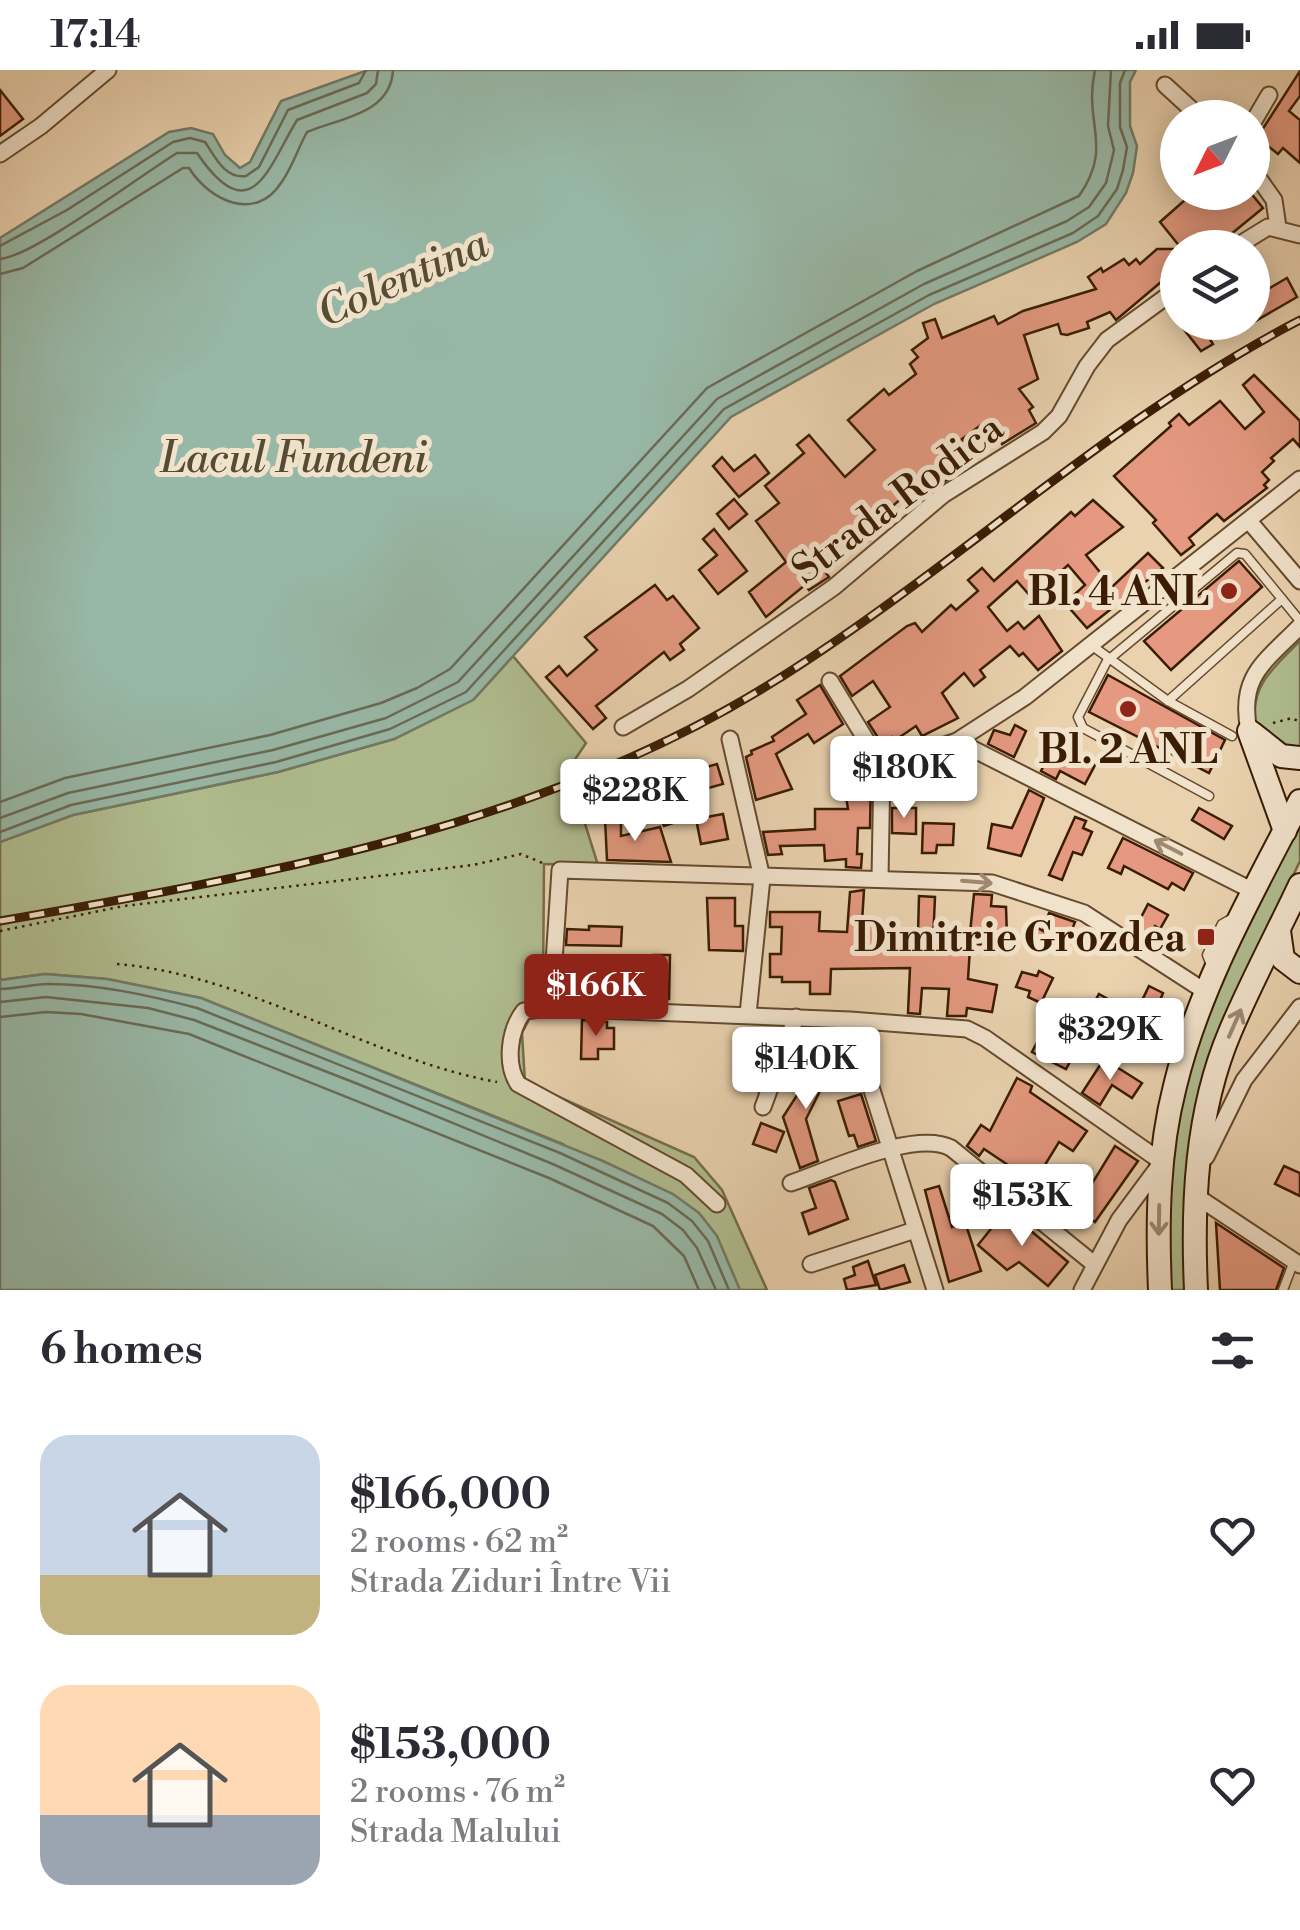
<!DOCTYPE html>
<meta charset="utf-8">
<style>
:root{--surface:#fff;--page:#f7f7f7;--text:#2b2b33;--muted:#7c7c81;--accent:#8f2418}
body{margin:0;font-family:"Libre Bodoni",serif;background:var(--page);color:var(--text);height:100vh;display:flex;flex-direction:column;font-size:38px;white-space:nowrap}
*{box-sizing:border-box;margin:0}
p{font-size:32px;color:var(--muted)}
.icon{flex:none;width:55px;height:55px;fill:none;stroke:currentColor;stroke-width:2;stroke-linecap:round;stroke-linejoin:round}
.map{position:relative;height:1220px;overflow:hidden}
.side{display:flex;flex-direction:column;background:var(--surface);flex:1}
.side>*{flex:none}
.needle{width:65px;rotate:228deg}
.controls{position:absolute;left:1160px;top:30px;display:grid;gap:20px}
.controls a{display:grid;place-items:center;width:110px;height:110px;border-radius:50%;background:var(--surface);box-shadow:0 5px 25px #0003;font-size:50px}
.price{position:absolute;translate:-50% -85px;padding:0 22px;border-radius:10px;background:#fff;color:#222;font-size:32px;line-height:65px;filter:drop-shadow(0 2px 5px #0008)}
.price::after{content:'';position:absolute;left:50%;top:60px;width:30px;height:22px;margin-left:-15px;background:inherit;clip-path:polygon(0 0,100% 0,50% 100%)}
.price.current{background:var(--accent);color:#fff}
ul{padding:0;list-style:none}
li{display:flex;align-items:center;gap:30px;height:250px;padding:0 40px}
li span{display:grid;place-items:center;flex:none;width:280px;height:200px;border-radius:30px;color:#555}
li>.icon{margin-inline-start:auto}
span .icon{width:120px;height:120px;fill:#fffc;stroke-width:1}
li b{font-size:42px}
h2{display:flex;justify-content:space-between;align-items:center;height:120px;padding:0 40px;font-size:42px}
.status{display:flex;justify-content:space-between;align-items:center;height:70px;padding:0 50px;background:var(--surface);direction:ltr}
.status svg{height:28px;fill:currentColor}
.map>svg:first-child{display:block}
</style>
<div class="status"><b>17:14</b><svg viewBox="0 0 49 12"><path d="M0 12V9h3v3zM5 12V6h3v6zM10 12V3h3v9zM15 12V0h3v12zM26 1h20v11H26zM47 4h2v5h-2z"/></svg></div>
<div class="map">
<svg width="1300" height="1220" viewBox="0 0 1300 1220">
<rect width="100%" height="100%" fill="#ead2af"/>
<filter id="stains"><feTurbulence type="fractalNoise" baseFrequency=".002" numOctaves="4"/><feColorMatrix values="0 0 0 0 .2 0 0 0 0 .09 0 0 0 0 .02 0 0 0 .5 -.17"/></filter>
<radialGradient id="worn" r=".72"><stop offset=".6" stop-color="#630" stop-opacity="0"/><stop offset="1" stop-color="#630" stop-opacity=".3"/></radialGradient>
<g fill="#b0bd90" stroke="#756d4a" stroke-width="2.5">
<path d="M 1300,571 L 1300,676 L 1287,680 L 1256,656 C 1248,617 1275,596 1300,571 Z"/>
<path d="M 513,586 L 586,673 L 568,700 L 598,795 L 544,794 L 543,923 L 522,963 L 525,1012 L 694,1087 L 722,1120 L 767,1220 L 739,1220 L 563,1074 L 201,928 L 107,909 L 45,904 L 0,910 L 0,772 L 73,745 L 278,702 L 394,669 L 474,629 Z"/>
<path d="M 1300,755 L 1300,791 L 1230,937 L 1187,1220 L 1171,1220 C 1167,1152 1168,1080 1185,1014 C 1208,923 1258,838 1300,755 Z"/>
</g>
<g fill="#98b8a7" stroke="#727a65" stroke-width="2.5">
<path d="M 368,0 L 1136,0 L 1130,12 L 1130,56 L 1137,76 L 1133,103 L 1126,123 L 1106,154 L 1077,172 L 934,234 L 731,347 L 473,630 L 394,669 L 278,702 L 73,745 L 0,772 L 0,168 L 169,62 L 191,58 L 213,64 L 225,85 L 240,98 L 250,92 L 281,31 Z"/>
<path d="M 45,904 L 107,909 L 201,928 L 603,1091 L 673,1124 L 699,1143 L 717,1166 L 740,1220 L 0,1220 L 0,910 Z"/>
</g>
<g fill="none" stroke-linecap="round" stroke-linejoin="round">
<g stroke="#696a55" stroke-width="2.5">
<path d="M 0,176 L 67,140 L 173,72 L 190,68 L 205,72 C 215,87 225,109 246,106 L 259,97 L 288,40 L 359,13 L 366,0"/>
<path d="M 0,189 C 34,186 141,105 177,83 L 197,83 C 251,163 268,98 297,50 L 367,23 L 376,14 L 378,0"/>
<path d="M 0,204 L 23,198 L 183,98 L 189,98 C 209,130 255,153 281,113 C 292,98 298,78 307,62 C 340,48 391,44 393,0"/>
<path d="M 0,732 L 65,708 L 270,665 L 381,633 L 417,618 L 450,599 L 707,318 L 917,201 L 1079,126 C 1114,76 1083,54 1095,0"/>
<path d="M 0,748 L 68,723 L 273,680 L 386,648 L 458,612 L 717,329 L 924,214 L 1067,151 L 1089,137 L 1106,113 L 1114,80 L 1108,56 L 1111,0"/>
<path d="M 0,762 L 71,735 L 276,692 L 390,659 L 466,622 L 724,339 L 929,225 L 1073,163 L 1098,146 L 1117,119 L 1123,100 L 1127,77 L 1120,57 L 1120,13 L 1125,0"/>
<path d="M 0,919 C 16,919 32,914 48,914 C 98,914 148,925 197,938 L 560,1083 L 668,1133 L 692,1151 L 708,1171 L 729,1220"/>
<path d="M 0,932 L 46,927 L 148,938 L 194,950 L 358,1014 L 555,1095 L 662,1144 L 683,1160 L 697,1178 L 716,1220"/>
<path d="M 0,947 L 46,942 L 81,944 L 189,964 L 549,1108 L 653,1156 L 684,1186 L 699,1220"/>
</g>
</g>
<g fill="#e49980" stroke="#3a1d03" stroke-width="2.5">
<path d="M 1300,1 L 1300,26 L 1289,41 L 1300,50 L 1300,93 L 1283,78 L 1278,84 L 1254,65 L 1262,60 Z"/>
<path d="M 0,20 L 23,49 L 0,66 Z"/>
<path d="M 1194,122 L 1250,122 L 1263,138 L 1214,178 L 1181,178 L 1160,152 Z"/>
<path d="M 1157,179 L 1178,179 L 1178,203 L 1170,210 L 1167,207 L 1116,250 L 1110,242 L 1087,252 L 1089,258 L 1067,265 L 1061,264 L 1058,254 L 1024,265 L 1038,309 L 1019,319 L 1033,337 L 1029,340 L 1036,353 L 1002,374 L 985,352 L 962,369 L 975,386 L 965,396 L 912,436 L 904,426 L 879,448 L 886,456 L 870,470 L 860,458 L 833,482 L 841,491 L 826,503 L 829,507 L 809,520 L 805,515 L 766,547 L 749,522 L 786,492 L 756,451 L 779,433 L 765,416 L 804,383 L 797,375 L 809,365 L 845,407 L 875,380 L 848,350 L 884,319 L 889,325 L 916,304 L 910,294 L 918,287 L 912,280 L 928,268 L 923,253 L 935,249 L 942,268 L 994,246 L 998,254 L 1023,241 L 1096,219 L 1088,207 L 1101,198 L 1103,202 L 1124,189 L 1129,195 L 1136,189 L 1140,194 Z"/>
<path d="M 1252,198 L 1268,219 L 1287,208 L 1297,227 L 1252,253 Z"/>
<path d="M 1178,252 L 1222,252 L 1206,263 L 1213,274 L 1201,281 Z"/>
<path d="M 1254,305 L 1300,351 L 1300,377 L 1293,369 L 1271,388 L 1274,391 L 1262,402 L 1269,410 L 1264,415 L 1267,418 L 1224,451 L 1217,444 L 1189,468 L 1194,475 L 1181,485 L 1153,453 L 1156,450 L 1114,406 L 1171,356 L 1169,353 L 1179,344 L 1189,355 L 1220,331 L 1245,359 L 1264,342 L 1243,315 Z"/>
<path d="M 755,385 L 769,403 L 739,427 L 713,396 L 722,387 L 734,401 Z"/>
<path d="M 734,429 L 747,444 L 729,459 L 717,444 Z"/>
<path d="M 1093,430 L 1123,457 L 1086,485 L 1112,517 L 1148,483 L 1163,498 L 1087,558 L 1065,533 L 1085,515 L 1068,495 L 1032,528 L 1017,511 L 988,537 L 1007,561 L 1018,552 L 1024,559 L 1039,546 L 1062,581 L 1038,600 L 1023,583 L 1019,586 L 1010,576 L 980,600 L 985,607 L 974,616 L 964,603 L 942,623 L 958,648 L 922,666 L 916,656 L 894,671 L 892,667 L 882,674 L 868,652 L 890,637 L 873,611 L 852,626 L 840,606 L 907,556 L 915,553 L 922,562 L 951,535 L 956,540 L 978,521 L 968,510 L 982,498 L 994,511 L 1071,442 L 1075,446 Z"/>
<path d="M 714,459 L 747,501 L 718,524 L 699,500 L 717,485 L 703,469 Z"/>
<path d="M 1239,491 L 1262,517 L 1171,600 L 1144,571 Z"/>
<path d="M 655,515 L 667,530 L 673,526 L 699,558 L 680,574 L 684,580 L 670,590 L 664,582 L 596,636 L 606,648 L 593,659 L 546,607 L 559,596 L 567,606 L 597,580 L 585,567 Z"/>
<path d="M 1108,605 L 1225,670 L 1209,703 L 1089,642 Z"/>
<path d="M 820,615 L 843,654 L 814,673 L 808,664 L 776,684 L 792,719 L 756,730 L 746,687 L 752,684 L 751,681 L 774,671 L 772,667 L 806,644 L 797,630 Z"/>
<path d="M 1015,655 L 1026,661 L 1014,687 L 988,674 L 994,660 L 1010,665 Z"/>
<path d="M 1053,677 L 1095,695 L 1085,714 L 1060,701 L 1056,709 L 1041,701 Z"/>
<path d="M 717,694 L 723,714 L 687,724 L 694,746 L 664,756 L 646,713 L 677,702 L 678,705 Z"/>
<path d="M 871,708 L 870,758 L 858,758 L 857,784 L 862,784 L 861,798 L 846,797 L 846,789 L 825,791 L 824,775 L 780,776 L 782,784 L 768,785 L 763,762 L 815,759 L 815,739 L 848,739 L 844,716 Z"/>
<path d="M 1029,720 L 1044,728 L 1021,786 L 988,778 L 992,754 L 1012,758 Z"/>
<path d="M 892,738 L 916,738 L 916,764 L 892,763 Z"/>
<path d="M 1199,738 L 1232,756 L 1224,769 L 1192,750 Z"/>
<path d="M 723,744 L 728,769 L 701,774 L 696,749 Z"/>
<path d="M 1075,747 L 1086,751 L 1083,758 L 1092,762 L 1082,785 L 1073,782 L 1062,810 L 1049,805 Z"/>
<path d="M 605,749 L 621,749 L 621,766 L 660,757 L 671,792 L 607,790 Z"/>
<path d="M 923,753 L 954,754 L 953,775 L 937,775 L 936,783 L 922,783 Z"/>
<path d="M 1123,768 L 1193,803 L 1184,820 L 1172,813 L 1168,819 L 1124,796 L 1121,804 L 1108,798 Z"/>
<path d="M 864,820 L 862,852 L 890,853 L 890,862 L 918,864 L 919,826 L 935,827 L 933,872 L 970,878 L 968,909 L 997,915 L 992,942 L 967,938 L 966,946 L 947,946 L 949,919 L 922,918 L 920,944 L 908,943 L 910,898 L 831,899 L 830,924 L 810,924 L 810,912 L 782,912 L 782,907 L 770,907 L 770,884 L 781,884 L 782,857 L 770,857 L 770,842 L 820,842 L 819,861 L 847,862 L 850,822 Z"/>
<path d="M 974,824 L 992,825 L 991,836 L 1006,837 L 1007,867 L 1001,866 L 1000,877 L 969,873 Z"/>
<path d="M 707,828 L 735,828 L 735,856 L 743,856 L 743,881 L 709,880 Z"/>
<path d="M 1148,834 L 1168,845 L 1160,859 L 1155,856 L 1149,867 L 1135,859 Z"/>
<path d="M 1049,843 L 1075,852 L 1067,872 L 1051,866 L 1044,882 L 1031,876 L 1038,858 L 1043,861 Z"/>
<path d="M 589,856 L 622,857 L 621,876 L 566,875 L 567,859 L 589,860 Z"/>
<path d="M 653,885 L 670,885 L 669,929 L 651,928 Z"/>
<path d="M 1039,901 L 1053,908 L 1041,933 L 1028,927 L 1030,921 L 1016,917 L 1022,902 L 1037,906 Z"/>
<path d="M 1149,916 L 1163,923 L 1150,955 L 1134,947 Z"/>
<path d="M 1099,924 L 1122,937 L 1111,956 L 1107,954 L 1093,983 L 1079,975 L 1066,999 L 1032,982 L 1048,952 L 1069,964 L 1074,955 L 1079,959 Z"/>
<path d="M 582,950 L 607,952 L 607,958 L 614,958 L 614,979 L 598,979 L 598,989 L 581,989 Z"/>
<path d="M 762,964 L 776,969 L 757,1021 L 734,1013 L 748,965 L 760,969 Z"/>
<path d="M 814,985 L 834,993 L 806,1049 L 818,1091 L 800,1098 L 783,1047 L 803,1016 Z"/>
<path d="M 1104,989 L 1142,1013 L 1132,1028 L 1112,1015 L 1100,1035 L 1082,1023 Z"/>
<path d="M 1017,1008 L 1032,1016 L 1030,1022 L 1087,1061 L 1073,1081 L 1059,1072 L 1043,1098 L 1074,1116 L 1079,1109 L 1090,1117 L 1115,1076 L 1138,1091 L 1095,1152 L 1074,1138 L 1063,1154 L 1007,1109 L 1014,1099 L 984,1079 L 979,1086 L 967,1076 L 981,1055 L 990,1061 Z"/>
<path d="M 861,1024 L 876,1071 L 858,1077 L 854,1065 L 849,1066 L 838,1031 Z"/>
<path d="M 761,1053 L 784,1062 L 776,1082 L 753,1074 Z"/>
<path d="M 1284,1096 L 1300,1103 L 1300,1126 L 1275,1114 Z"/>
<path d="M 831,1110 L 835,1112 L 848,1149 L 809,1164 L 802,1143 L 816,1138 L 809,1118 Z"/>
<path d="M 939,1116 L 952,1157 L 965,1152 L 981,1201 L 949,1212 L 925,1120 Z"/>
<path d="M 1006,1140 L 1068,1192 L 1048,1216 L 1019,1192 L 1007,1200 L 978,1175 Z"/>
<path d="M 1216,1153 L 1284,1198 L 1276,1220 L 1220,1220 Z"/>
<path d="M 868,1191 L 876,1215 L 847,1220 L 844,1209 L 855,1205 L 853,1197 Z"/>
<path d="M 904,1195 L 910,1212 L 880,1220 L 875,1205 Z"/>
</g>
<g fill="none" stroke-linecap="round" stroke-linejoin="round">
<defs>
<g id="lane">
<path d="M 1282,529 L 1300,551"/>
<path d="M 1091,575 L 1168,631 L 1232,666"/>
<path d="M 1168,631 L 1282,529 L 1245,484 L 1237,483 L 1107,591 L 1078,647 L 1083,658 L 1209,726"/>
<path d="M 1211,895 L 1207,885 L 1222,854 L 1231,849"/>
<path d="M 1283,1220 L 1294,1191"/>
</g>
<g id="street">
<path d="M 1165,15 L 1201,48"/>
<path d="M 1252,54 L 1269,25"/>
<path d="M 0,84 L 41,56 L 108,0"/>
<path d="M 1252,99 L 1274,130 L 1278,157"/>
<path d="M 1234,178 L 1268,157 L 1300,165"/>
<path d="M 1249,451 L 1300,511"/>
<path d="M 830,611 L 882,696 L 880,808"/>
<path d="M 623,657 L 688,619 L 834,517 L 943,425 L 1043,362 L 1059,346 L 1087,296 L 1107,270 L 1178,218"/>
<path d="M 1249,661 C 1238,606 1265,592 1300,556"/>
<path d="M 730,669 L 762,808 L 748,944"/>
<path d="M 957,671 L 1255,822"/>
<path d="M 882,696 L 957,671 L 1025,627 L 1300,409"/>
<path d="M 551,938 L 560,800 L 992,813 L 1084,843 L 1206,922"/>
<path d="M 860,982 L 935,1220"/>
<path d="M 763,1037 L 796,947"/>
<path d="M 1206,1087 L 1244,1010 L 1300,937"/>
<path d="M 791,1113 C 830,1100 915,1059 951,1078 L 1094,1194"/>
<path d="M 1196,1126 L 1300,1195"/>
<path d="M 717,1134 L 686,1105 L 518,1014 C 505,994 509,960 524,941 L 551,938 L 850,950 L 967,959 L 985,968 L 1162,1092 L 1119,1150 L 1082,1220"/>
<path d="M 811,1194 L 915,1160"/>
</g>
<g id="secondary">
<path d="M 1249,661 L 1285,761"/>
<path d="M 1252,663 L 1281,686 L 1300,688"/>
<path d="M 1279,861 L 1283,889 L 1300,902"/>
<path d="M 1160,1220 C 1157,1152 1158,1082 1175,1016 C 1199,916 1253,822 1300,731"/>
<path d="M 1196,1220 C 1192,1134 1196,1042 1230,962 C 1251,912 1277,864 1300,815"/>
</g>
</defs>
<use href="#lane" stroke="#664a2e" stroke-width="11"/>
<use href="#street" stroke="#664a2e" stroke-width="19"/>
<use href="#secondary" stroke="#3a1d03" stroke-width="26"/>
<g stroke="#3a1d03" stroke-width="2.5" stroke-dasharray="2.5 5" stroke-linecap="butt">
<path d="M 1273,653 L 1292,648 L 1300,652"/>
<path d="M 0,861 L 124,836 L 473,795 L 521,784 L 545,794"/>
<path d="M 117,894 C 250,905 366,988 497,1012"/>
</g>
<use href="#lane" stroke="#f1e2cb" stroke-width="8"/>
<use href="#street" stroke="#f1e2cb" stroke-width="15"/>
<use href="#secondary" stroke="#f1e2cb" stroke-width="22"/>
<defs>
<path id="rail" d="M 0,851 C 265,805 538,758 770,614 C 952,501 1109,349 1300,250"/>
</defs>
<use href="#rail" stroke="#3a1d03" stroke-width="9"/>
<use href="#rail" stroke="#f1e2cb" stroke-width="5" stroke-dasharray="15" stroke-linecap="butt"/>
</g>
<defs><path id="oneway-shaft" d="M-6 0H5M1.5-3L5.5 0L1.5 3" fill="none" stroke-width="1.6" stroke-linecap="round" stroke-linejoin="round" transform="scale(2.5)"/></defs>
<g stroke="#9f8971">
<use href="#oneway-shaft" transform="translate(1168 777) rotate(-153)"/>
<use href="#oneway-shaft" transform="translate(977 812) rotate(5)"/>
<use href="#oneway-shaft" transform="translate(1235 953) rotate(-66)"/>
<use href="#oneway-shaft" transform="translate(1159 1150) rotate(91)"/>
</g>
<g fill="#8f2418" stroke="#f1e2cb" stroke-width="4">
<circle cx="1229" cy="521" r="10"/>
<circle cx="1128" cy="639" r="10"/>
<rect x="1196" y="857" width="20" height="20" rx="5"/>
</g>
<g text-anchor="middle" stroke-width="10" stroke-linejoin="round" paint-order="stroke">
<g font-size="40" fill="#3a1d03" stroke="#f1e2cb">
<text transform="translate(897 428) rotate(-37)" y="14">Strada Rodica</text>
</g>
<g font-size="40" font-weight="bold" fill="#3a1d03" stroke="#f1e2cb" text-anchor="end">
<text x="1209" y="535">Bl. 4 ANL</text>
<text x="1128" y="693" text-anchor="middle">Bl. 2 ANL</text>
<text x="1186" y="881">Dimitrie Grozdea</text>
</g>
<g font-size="42" font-style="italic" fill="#564c34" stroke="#f1e2cb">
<text transform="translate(402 207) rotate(-24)" y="15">Colentina</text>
<text x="294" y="402">Lacul Fundeni</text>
</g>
</g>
<rect width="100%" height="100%" filter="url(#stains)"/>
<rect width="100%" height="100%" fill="url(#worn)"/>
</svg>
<div class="controls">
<a><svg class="needle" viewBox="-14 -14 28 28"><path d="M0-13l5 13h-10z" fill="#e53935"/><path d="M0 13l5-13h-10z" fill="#7c7c81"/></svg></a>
<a><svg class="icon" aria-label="layers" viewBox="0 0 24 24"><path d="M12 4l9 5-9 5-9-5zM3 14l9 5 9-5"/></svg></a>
</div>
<b class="price" style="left:904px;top:751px">$180K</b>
<b class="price" style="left:635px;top:774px">$228K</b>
<b class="price current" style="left:596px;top:969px">$166K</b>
<b class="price" style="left:1110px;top:1013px">$329K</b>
<b class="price" style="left:806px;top:1042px">$140K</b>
<b class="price" style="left:1022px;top:1179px">$153K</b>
</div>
<section class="side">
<h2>6 homes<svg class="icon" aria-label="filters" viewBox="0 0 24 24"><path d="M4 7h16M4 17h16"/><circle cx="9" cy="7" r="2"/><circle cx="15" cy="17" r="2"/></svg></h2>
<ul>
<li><span style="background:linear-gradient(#c9d6e8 70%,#c2b280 0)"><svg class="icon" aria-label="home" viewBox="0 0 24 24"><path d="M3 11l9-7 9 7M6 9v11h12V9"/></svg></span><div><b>$166,000</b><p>2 rooms · 62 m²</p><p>Strada Ziduri Între Vii</p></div><svg class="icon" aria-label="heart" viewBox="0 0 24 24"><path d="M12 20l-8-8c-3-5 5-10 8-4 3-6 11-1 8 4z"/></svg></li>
<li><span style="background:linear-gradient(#ffd9b3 65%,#9aa5b1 0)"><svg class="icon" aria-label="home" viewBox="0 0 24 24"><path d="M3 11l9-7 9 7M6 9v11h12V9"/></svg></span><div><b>$153,000</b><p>2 rooms · 76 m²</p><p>Strada Malului</p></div><svg class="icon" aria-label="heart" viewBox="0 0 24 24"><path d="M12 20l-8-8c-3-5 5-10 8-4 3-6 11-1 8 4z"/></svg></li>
</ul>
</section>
